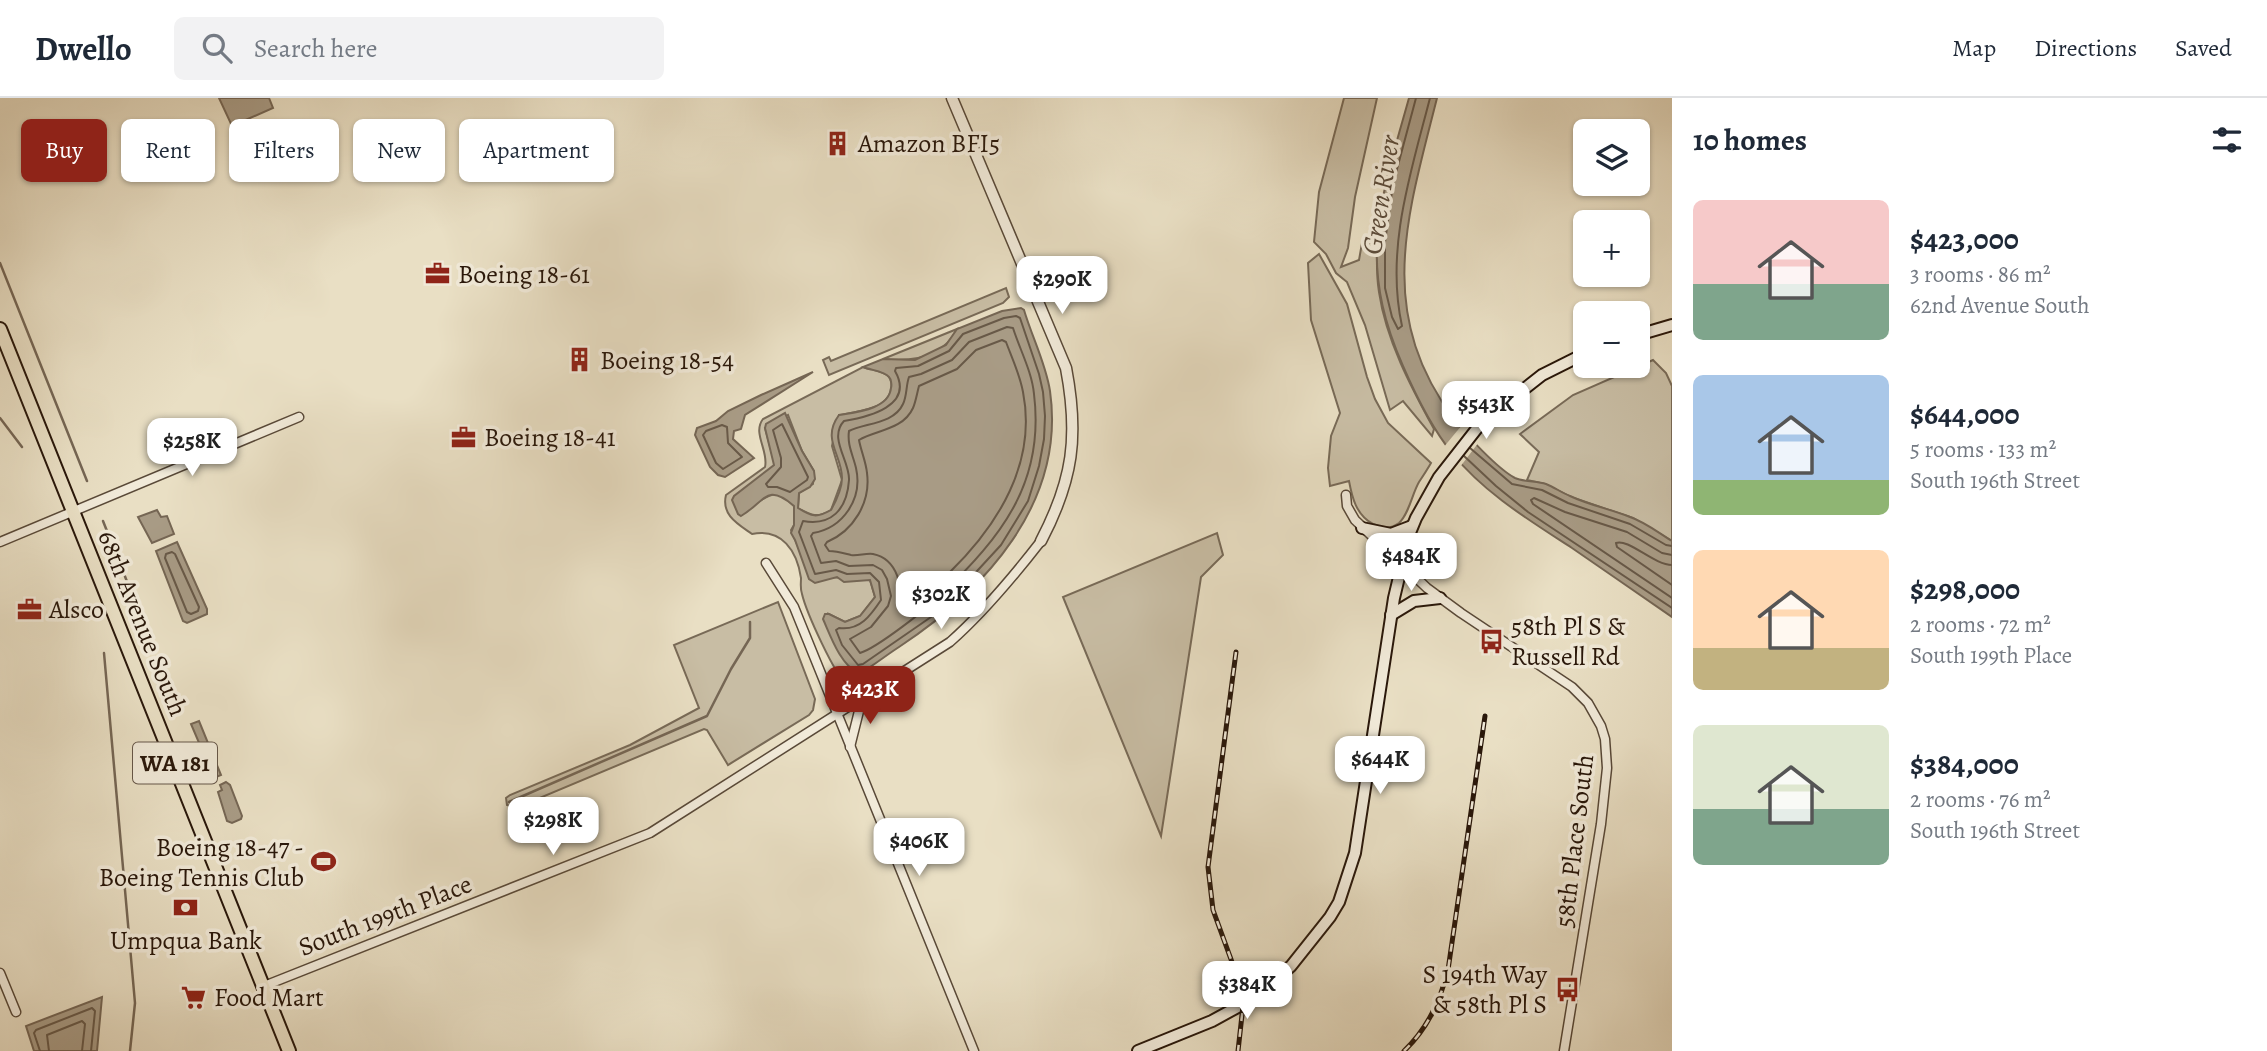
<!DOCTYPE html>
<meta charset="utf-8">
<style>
:root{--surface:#fff;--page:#f2f2f3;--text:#1f2937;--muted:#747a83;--line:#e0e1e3;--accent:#8f2418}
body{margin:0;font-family:Alegreya,serif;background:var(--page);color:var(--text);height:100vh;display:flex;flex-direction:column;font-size:26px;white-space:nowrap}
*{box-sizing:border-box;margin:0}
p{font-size:23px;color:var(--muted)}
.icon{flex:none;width:38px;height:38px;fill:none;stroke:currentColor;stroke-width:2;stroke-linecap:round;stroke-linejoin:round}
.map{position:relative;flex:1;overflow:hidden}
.sheet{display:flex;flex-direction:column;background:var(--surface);width:595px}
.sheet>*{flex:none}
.guide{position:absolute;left:21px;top:21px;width:665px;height:63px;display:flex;gap:14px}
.tools{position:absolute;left:1573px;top:21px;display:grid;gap:14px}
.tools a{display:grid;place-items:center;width:77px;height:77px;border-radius:10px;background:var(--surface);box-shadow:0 2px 5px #0004;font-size:35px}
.price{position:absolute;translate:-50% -60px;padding:0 16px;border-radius:14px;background:#fff;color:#222;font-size:23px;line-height:46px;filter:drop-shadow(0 2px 4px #0008)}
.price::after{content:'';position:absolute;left:50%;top:42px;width:21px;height:16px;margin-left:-10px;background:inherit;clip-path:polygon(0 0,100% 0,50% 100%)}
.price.active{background:var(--accent);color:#fff}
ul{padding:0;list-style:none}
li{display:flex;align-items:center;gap:21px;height:175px;padding:0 21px}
li span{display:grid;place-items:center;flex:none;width:196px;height:140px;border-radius:10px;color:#555}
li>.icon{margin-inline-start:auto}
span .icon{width:84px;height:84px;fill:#fffc;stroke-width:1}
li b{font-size:30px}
h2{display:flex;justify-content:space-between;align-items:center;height:84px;padding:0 21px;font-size:30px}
.tag{padding:0 24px;border-radius:10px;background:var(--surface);box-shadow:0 2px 5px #0004;font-size:24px;line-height:63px}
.tag.active{background:var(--accent);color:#fff}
header{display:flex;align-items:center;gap:42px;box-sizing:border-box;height:98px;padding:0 35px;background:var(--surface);border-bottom:2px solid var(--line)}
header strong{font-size:33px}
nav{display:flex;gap:38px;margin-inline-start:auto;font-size:24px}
.search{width:490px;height:63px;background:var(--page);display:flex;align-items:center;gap:18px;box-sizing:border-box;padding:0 24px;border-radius:10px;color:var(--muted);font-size:26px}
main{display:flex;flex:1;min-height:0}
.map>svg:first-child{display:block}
</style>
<header>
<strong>Dwello</strong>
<div class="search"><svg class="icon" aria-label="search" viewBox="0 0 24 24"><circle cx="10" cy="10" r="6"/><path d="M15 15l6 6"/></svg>Search here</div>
<nav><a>Map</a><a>Directions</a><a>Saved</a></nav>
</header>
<main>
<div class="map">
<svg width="1672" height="953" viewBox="0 0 1672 953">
<rect width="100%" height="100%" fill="#e9dfc4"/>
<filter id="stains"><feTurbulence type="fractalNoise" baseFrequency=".00286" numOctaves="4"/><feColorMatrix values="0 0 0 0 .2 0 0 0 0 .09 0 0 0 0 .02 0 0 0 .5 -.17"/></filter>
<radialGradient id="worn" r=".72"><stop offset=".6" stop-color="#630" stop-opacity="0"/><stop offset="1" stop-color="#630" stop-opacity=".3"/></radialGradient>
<g fill="#c8bda4" stroke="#786a57" stroke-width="2">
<path d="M 1344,0 L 1377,0 L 1355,99 L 1348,150 L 1341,169 L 1359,162 L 1362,145 L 1377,144 C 1377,161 1376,177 1379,194 C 1386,242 1411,289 1434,331 L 1432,338 L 1403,303 L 1390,312 L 1365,227 L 1347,184 L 1336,175 L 1326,156 L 1314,144 L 1319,94 Z"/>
<path d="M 1319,156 L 1347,206 L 1367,279 L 1375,301 L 1388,325 L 1431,365 C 1427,372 1423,378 1419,384 C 1412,396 1409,416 1399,425 C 1391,431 1381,430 1373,426 C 1356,417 1352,399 1349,383 L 1330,388 L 1328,370 L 1331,338 L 1340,315 L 1311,222 L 1308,165 Z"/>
<path d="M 1006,190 L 1009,199 L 1003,205 L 829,277 L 823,262 L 829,259 L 831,263 Z"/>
<path d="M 957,231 C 943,260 911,264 883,261 Z"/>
<path d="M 1653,262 L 1666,275 L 1672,288 L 1672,443 L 1633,420 L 1571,399 L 1545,386 L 1527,382 L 1539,354 L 1520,336 L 1573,297 Z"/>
<path d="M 863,269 C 870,272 885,273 889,279 C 891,281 892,287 891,290 C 889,311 857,314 839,317 L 832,348 L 842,382 L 831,412 C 817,420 812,418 798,410 L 799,395 L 813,386 L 814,373 L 802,353 L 788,317 L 765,330 L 775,367 L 754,407 C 773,393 779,392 796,410 L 794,427 L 791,432 L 799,451 L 831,479 L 870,482 L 875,499 L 860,518 L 845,524 L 829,516 L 853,573 L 859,576 L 854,585 L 848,587 C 835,579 806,513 802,496 C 800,491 801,485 801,480 C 797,453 782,430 752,436 C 738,426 721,417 726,397 L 765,369 C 769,353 752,335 763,321 Z"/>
<path d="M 1217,435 L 1223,457 L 1201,479 L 1161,738 L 1063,499 Z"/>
<path d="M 778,504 L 815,601 L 813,612 L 809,617 L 728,667 L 707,632 L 704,631 L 516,710 L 507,707 L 506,700 L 510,697 L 630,647 L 699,610 L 674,547 Z"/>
</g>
<g fill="#a89b85" stroke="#756654" stroke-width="2">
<path d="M 219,0 L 269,0 L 273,10 L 232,28 Z"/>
<path d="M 1409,0 L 1437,0 C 1408,116 1374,214 1454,321 C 1466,337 1498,371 1515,380 C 1524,384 1537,383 1546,386 C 1554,389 1562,395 1570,398 C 1589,407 1610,411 1630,419 C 1645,424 1659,435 1672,443 L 1672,519 C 1639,496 1605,473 1572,450 C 1529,422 1484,395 1452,355 C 1431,329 1416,298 1403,268 C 1385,227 1375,189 1377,144 C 1380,95 1396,47 1409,0 Z"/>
<path d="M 1021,210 L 1024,212 C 1032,239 1046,266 1050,293 C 1066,405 985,492 899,549 C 885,558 873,568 859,576 C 840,566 831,539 823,521 L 825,516 L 829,516 L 845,524 L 860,518 L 875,499 L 870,482 L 844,484 L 837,479 L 815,485 L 809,481 L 795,442 L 791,435 L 794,427 L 794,408 C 766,384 765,404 741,418 L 738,416 L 732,402 L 734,398 L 774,367 L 765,330 L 766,326 L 785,315 L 802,353 L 814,373 L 815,381 L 810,389 L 799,395 L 798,410 C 812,419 817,420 831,412 C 836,403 842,391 842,380 C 842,357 821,341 839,317 C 857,314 889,311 891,290 C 892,287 891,281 889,279 C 885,273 870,272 863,269 L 883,261 L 915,262 L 946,247 L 957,231 L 1002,213 Z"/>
<path d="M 813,274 L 745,317 L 741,331 L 734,333 L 733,341 L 754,360 L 725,379 L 718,377 L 710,369 L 695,337 L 697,330 L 716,323 L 728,313 L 761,297 Z"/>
<path d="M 157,412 L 161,419 L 167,418 L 174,436 L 152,445 L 138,419 Z"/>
<path d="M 177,444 L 207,511 L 207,516 L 187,525 L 183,523 L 156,453 Z"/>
<path d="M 199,623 L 221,677 L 214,680 L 191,626 Z"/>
<path d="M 226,684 L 230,687 L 242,718 L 241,721 L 232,725 L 227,723 L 218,694 L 222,692 L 220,687 Z"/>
<path d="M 102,899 L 97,953 L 34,953 L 26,928 Z"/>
</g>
<path fill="#e9dfc4" d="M 1462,327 L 1479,344 L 1460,369 L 1443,350 Z"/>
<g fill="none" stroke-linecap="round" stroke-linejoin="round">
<g stroke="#685948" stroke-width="2">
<path d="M 1416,0 L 1393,86 L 1385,144 L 1385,190 L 1392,219 L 1398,231 L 1402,228 C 1385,151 1411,74 1430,0"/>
<path d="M 1016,218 L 1020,220 L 1039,276 L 1043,294 L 1045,318 L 1044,341 L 1039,368 L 1028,403 L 1001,447 L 966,485 L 931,519 L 863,566 L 858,567 L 842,547 L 836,532 L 839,530 C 860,533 871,517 881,502 L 879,484 L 870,475 L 847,476 L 836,472 L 815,476 L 799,434 L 803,423 C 831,428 847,412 849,382 C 850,363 828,340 844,323 C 868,319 915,308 895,273 L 896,270 L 918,268 L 949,253 L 963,236 L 1004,220 Z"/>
<path d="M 1007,229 L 1013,230 C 1020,252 1032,274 1034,296 C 1045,385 1001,439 942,496 C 928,510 877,550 860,555 L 850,541 L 871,529 L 888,508 L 891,498 L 887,481 L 882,472 L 873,467 L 849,468 L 836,463 L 821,465 L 811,438 L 813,435 C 843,430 863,401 856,370 C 853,357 847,347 849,333 C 865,325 894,326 903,306 C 907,298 906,287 909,279 L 921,276 L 952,262 L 969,244 Z"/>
<path d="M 1002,242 L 1006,244 C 1012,260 1020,277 1023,294 C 1037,365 998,427 950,474 C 936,488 920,509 901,514 L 899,511 C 904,491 898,461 873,456 C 866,455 858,458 851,457 C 843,455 837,453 829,453 L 825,447 L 827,444 C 853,433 871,405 867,375 C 866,364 861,353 859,342 C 876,332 903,332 913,310 C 916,303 917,295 919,288 L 957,271 L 976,252 Z"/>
<path d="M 782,326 L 808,379 L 807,382 L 790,394 L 777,389 L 768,389 L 766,386 L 781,369 L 781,360 L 773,332 Z"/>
<path d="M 722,327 L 727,329 L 728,345 L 742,359 L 723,371 L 716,365 L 703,337 L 706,333 Z"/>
<path d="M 1470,350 L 1512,386 L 1542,392 L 1568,405 L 1630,426 L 1666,447 L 1672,448"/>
<path d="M 1464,358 L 1496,388 L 1528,414 L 1672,510"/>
<path d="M 172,454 L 175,456 L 199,509 L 198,513 L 191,516 L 187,514 L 165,460 L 166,456 Z"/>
<path d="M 1672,457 L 1662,455 L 1627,434 L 1565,414 L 1534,400 L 1531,402 L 1533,406 L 1672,500"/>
<path d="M 1672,467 C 1654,467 1628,440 1616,445 L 1617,449 L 1672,487"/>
<path d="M 40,953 L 34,935 L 36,932 L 92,910 L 95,913 L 91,953"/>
<path d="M 49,953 L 47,937 L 82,923 L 85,926 L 82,953"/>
</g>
<g stroke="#756654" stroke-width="2.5">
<path d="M 0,165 L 87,383"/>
<path d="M 0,320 L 22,349"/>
<path d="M 103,423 L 149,539"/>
<path d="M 104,555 L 135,905 L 130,953"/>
<path d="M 509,704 L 707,618 L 731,571 L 750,540 L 750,524"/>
</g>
<defs>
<g id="minor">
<path d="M 1346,397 L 1347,408 L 1355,422 L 1427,490 L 1461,515 L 1572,589 L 1588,605 L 1601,628 L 1605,641 L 1607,670 L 1601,726 L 1564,953"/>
<path d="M 0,444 L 299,319"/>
<path d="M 766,465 L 794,509 L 974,953"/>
<path d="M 850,649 L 862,601"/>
<path d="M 0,875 L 16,914"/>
<path d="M 264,888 L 650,735 L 950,544 C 984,514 1013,479 1041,443"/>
</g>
<path id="tertiary" d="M 952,0 L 1066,270 C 1079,338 1073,382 1041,443"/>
<g id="secondary">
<path d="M 1638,237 L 1672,227"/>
<path d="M 1362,430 L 1391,436 L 1412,428"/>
<path d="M 1391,517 L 1414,503 L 1440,500"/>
<path d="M 1138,953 L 1212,923 L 1256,899 L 1291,868 L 1330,819 L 1339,804 L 1355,755 L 1394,500 L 1409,437 L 1416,420 L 1439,379 L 1482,324 L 1542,277 L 1586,255"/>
</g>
<path id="primary" d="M 0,231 L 289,953"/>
</defs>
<use href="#minor" stroke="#594938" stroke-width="11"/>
<use href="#tertiary" stroke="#594938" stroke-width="13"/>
<use href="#secondary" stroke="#29170a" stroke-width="14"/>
<use href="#primary" stroke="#29170a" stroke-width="16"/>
<use href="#minor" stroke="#f1ead9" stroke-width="8"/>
<use href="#tertiary" stroke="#f1ead9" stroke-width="10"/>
<use href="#secondary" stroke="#f1ead9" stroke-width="10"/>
<use href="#primary" stroke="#e9dfc4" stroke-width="12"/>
<defs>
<g id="rail">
<path d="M 1236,554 L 1208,769 L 1213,812 L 1236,875 L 1243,908 L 1238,953"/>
<path d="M 1404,953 C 1428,930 1440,903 1448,872 L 1485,618"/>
</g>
</defs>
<use href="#rail" stroke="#29170a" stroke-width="5"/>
<use href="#rail" stroke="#f1ead9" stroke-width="2.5" stroke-dasharray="8" stroke-linecap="butt"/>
</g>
<defs>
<symbol id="building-bare" viewBox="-9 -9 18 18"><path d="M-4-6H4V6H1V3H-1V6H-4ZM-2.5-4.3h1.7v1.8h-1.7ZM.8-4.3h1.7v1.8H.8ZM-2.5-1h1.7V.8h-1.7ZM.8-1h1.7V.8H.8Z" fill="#8f2418" stroke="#f1ead9" stroke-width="2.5" paint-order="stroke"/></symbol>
<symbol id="office-bare" viewBox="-9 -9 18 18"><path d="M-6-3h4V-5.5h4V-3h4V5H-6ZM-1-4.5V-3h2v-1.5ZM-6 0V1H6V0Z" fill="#8f2418" stroke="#f1ead9" stroke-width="2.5" paint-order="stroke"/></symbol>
<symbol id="bus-bare" viewBox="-9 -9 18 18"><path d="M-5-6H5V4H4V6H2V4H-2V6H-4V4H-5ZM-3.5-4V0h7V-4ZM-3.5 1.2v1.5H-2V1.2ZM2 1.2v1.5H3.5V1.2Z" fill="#8f2418" stroke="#f1ead9" stroke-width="2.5" paint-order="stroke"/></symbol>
<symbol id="stadium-bare" viewBox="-9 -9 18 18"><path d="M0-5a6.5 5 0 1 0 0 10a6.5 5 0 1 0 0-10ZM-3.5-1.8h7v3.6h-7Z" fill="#8f2418" stroke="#f1ead9" stroke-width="2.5" paint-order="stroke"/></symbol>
<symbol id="bank-bare" viewBox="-9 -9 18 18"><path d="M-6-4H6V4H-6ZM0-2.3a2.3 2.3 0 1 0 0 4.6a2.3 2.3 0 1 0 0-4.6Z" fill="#8f2418" stroke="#f1ead9" stroke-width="2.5" paint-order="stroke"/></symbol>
<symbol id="supermarket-bare" viewBox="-9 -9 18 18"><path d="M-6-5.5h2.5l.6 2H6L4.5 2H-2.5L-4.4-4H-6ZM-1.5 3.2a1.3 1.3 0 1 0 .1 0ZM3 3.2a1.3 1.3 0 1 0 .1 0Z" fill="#8f2418" stroke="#f1ead9" stroke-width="2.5" paint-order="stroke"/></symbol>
</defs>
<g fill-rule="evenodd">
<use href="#building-bare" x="820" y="28" width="35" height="35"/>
<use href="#office-bare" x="420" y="158" width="35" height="35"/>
<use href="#building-bare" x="562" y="244" width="35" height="35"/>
<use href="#office-bare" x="446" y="322" width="35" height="35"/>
<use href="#office-bare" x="12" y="494" width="35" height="35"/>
<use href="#bus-bare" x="1474" y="526" width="35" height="35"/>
<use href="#stadium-bare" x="306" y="746" width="35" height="35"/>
<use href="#bank-bare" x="168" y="792" width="35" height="35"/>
<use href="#bus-bare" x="1550" y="874" width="35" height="35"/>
<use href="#supermarket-bare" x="176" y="882" width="35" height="35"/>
</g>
<g text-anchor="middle" stroke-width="7" stroke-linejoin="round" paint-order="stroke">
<rect fill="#f1ead9" stroke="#655648" stroke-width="2" x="133" y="644.5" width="84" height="41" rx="5"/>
<g font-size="24" font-weight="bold" fill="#29170a">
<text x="175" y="673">WA 181</text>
</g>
<g font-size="26" fill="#29170a" stroke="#f1ead9" text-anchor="start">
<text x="858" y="54">Amazon BFI5</text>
<text x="458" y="185">Boeing 18-61</text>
<text x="600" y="271">Boeing 18-54</text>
<text x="484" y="348">Boeing 18-41</text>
<text x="49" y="520">Alsco</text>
<text x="1511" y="537">58th Pl S &amp;<tspan x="1511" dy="30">Russell Rd</tspan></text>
<text x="304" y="758" text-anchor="end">Boeing 18-47 -<tspan x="304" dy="30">Boeing Tennis Club</tspan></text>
<text x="186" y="851" text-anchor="middle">Umpqua Bank</text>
<text x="1547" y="885" text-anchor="end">S 194th Way<tspan x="1547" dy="30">&amp; 58th Pl S</tspan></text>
<text x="214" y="908">Food Mart</text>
</g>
<g font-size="26" fill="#29170a" stroke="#f1ead9">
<text transform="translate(143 525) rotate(68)" y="9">68th Avenue South</text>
<text transform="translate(1574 743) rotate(-83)" y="9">58th Place South</text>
<text transform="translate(385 817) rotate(-21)" y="9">South 199th Place</text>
</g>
<g font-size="28" font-style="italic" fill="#5c4c3b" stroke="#f1ead9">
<text transform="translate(1380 97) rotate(-81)" y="10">Green River</text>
</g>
</g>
<rect width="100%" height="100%" filter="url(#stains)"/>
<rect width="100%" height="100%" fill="url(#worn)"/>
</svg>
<div class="tools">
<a><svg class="icon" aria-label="layers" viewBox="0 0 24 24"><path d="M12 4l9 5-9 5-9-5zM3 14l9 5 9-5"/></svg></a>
<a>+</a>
<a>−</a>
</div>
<b class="price" style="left:1062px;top:218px">$290K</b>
<b class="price" style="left:1486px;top:343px">$543K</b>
<b class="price" style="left:192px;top:380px">$258K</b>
<b class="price" style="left:1411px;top:495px">$484K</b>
<b class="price" style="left:941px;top:533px">$302K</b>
<b class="price active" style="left:870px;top:628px">$423K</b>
<b class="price" style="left:1380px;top:698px">$644K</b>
<b class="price" style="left:553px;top:759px">$298K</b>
<b class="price" style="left:919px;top:780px">$406K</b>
<b class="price" style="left:1247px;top:923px">$384K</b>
<div class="guide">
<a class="tag active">Buy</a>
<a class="tag">Rent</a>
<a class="tag">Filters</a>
<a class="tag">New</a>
<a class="tag">Apartment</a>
</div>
</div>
<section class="sheet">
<h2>10 homes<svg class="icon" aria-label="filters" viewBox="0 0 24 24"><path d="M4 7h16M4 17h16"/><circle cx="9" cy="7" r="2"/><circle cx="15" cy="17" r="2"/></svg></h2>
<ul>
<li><span style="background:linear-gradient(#f6c9c9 60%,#7fa58c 0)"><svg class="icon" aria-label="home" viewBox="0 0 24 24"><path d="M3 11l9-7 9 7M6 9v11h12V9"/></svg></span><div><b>$423,000</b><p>3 rooms · 86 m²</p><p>62nd Avenue South</p></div></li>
<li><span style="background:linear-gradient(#a9c7e8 75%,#8fb573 0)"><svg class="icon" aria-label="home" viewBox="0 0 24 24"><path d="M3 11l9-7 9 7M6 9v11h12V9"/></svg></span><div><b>$644,000</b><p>5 rooms · 133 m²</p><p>South 196th Street</p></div></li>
<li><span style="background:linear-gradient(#ffd9b3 70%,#c2b280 0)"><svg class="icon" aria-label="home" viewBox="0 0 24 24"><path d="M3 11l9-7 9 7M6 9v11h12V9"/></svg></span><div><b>$298,000</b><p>2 rooms · 72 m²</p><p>South 199th Place</p></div></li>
<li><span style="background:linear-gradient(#dfe7d0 60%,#7fa58c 0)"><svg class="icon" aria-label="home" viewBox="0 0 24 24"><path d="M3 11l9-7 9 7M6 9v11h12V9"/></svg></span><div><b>$384,000</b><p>2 rooms · 76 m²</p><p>South 196th Street</p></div></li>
</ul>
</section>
</main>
